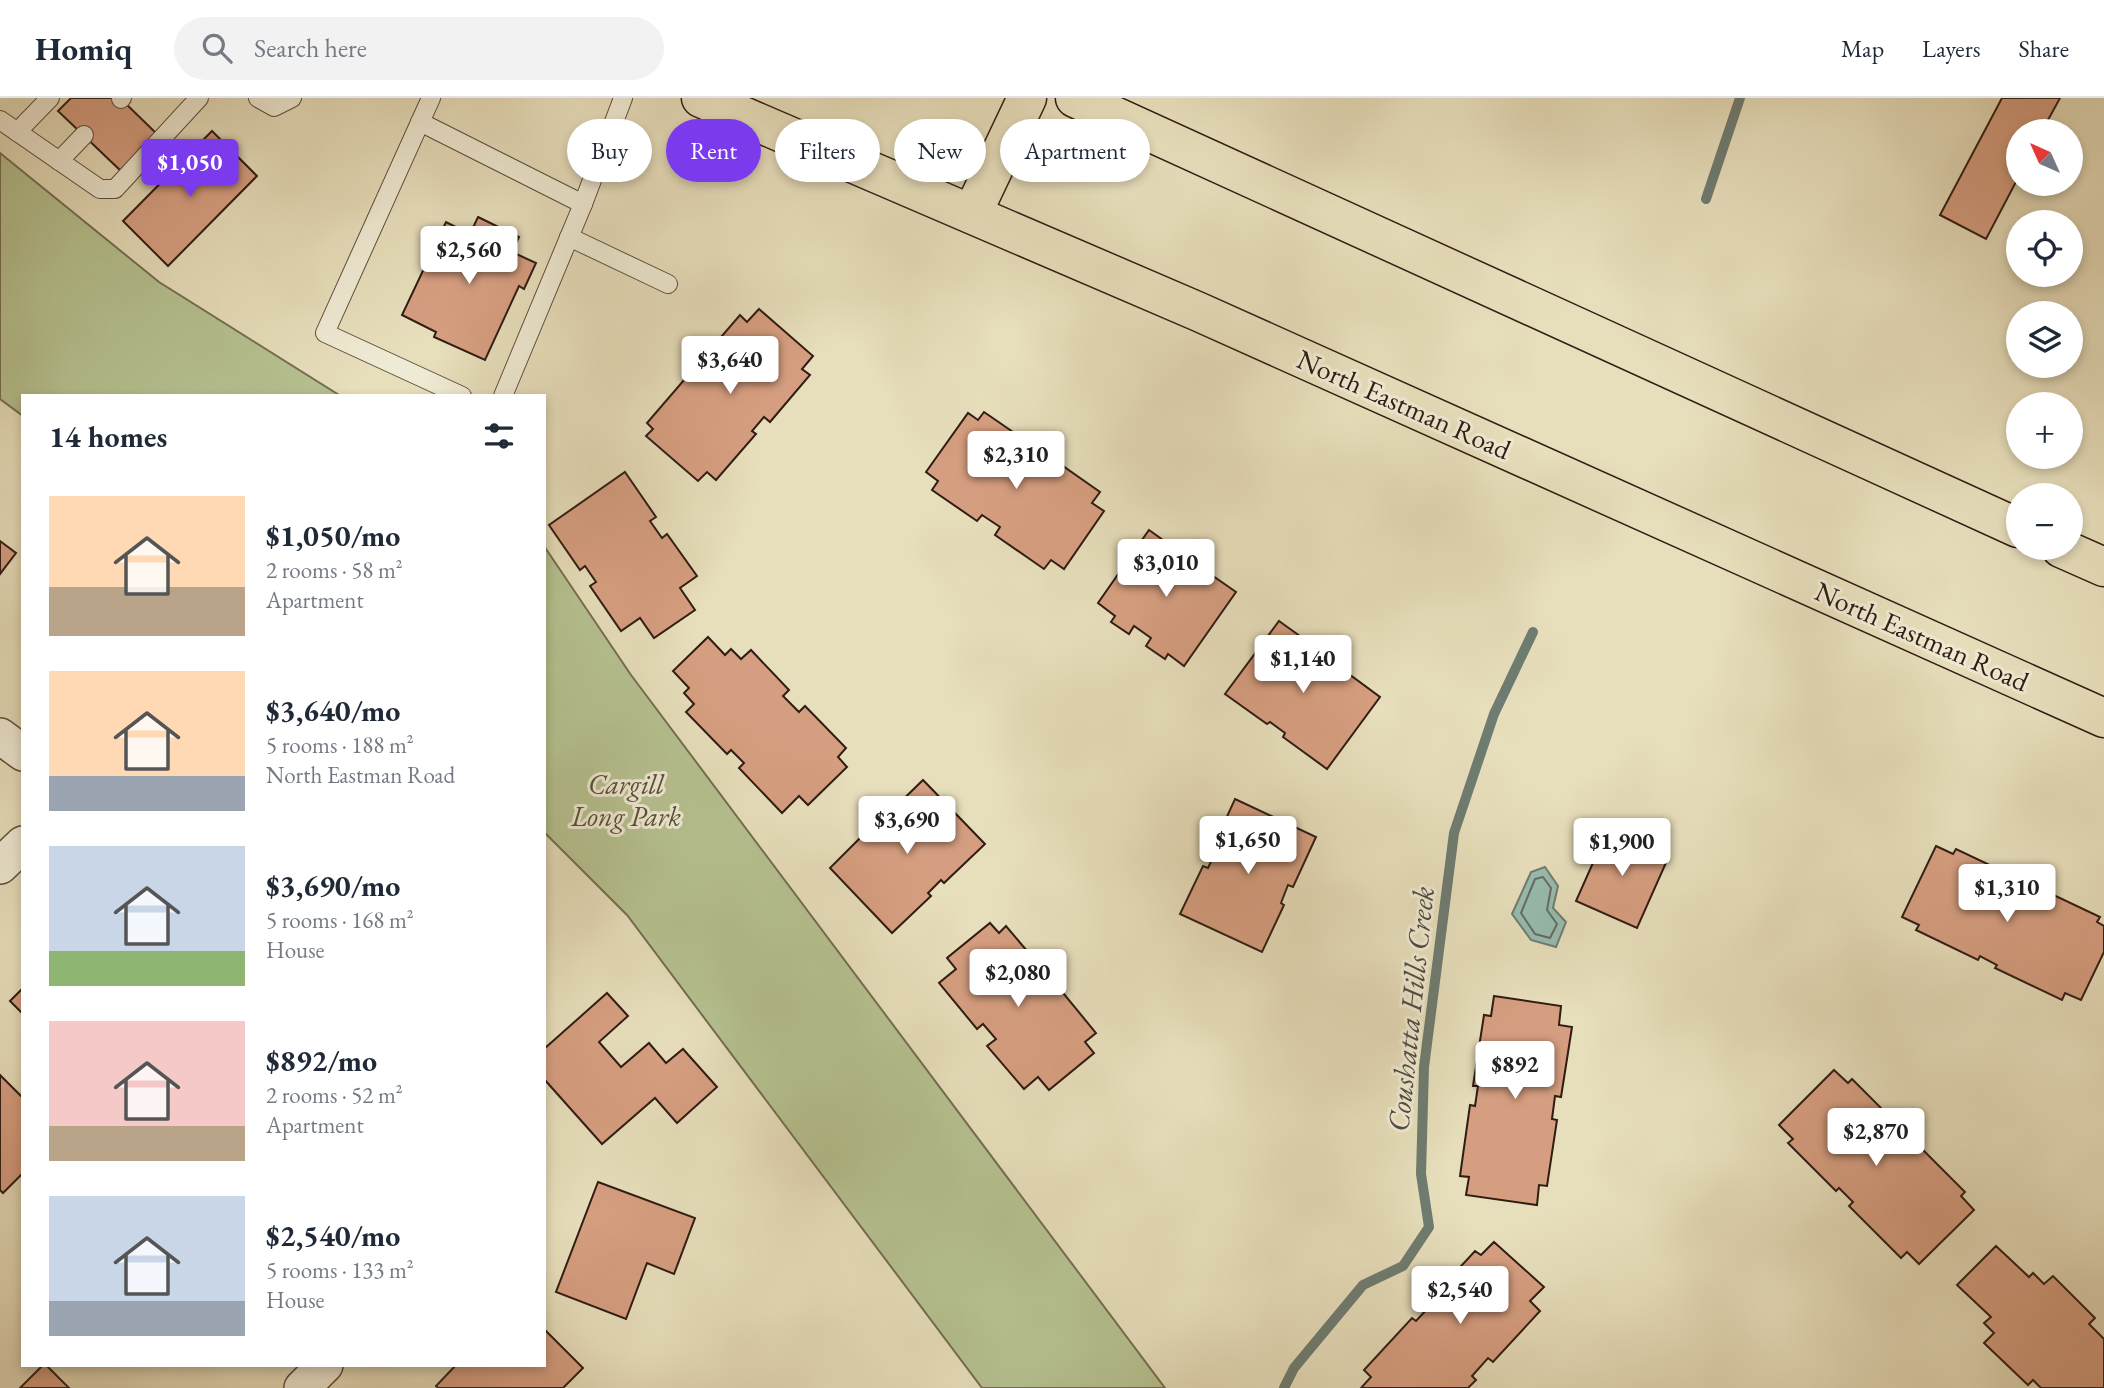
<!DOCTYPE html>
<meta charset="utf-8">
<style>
:root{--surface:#fff;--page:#f2f2f3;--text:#1f2937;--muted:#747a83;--line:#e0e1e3;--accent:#7c3aed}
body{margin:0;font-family:"EB Garamond",serif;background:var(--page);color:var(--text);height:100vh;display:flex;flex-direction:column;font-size:26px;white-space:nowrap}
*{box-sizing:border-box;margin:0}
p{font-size:23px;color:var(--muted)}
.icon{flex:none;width:38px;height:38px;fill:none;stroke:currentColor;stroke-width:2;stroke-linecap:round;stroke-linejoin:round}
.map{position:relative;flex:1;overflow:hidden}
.side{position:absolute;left:21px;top:296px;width:525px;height:973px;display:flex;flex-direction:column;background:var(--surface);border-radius:0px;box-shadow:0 4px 10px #0003}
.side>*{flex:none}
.banner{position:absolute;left:567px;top:21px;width:665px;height:63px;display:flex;gap:14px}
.needle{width:46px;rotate:315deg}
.fabs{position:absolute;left:2006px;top:21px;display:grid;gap:14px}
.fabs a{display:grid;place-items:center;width:77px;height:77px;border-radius:50%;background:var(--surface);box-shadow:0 4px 10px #0003;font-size:35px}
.price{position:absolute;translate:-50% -60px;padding:0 16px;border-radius:7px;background:#fff;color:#222;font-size:23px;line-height:46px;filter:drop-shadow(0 2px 4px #0008)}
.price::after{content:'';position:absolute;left:50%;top:42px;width:21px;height:16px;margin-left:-10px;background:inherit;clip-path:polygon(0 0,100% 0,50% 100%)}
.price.on{background:var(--accent);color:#fff}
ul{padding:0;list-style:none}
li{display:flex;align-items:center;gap:21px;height:175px;padding:0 28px}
li span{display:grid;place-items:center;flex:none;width:196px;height:140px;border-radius:0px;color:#555}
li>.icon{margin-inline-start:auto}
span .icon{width:84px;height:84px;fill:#fffc;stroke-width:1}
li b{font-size:30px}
h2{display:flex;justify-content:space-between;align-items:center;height:84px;padding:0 28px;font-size:30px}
.chip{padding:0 24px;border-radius:32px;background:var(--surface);box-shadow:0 4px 10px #0003;font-size:24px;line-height:63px}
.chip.on{background:var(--accent);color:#fff}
header{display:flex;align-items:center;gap:42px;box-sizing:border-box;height:98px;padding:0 35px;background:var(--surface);border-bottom:2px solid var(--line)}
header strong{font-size:33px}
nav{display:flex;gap:38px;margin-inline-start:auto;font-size:24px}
.search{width:490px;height:63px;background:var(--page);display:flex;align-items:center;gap:18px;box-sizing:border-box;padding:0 24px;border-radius:38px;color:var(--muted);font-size:26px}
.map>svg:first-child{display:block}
</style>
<header>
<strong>Homiq</strong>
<div class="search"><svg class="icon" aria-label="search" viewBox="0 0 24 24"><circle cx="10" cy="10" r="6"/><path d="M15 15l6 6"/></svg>Search here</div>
<nav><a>Map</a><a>Layers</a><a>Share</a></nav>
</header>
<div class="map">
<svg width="2104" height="1290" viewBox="0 0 2104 1290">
<rect width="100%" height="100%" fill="#e7debb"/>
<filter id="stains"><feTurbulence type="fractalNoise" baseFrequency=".00286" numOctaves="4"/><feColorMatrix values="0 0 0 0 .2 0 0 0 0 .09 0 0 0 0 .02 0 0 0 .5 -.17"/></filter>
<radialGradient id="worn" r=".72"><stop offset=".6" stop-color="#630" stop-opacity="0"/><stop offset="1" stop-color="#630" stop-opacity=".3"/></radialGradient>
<g fill="#b6c190" stroke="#736e52" stroke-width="2">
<path d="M 0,55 L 159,184 L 339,297 L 23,298 L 23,318 L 0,301 Z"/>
<path d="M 544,448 L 631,577 L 1165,1290 L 982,1290 L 627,817 L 544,734 Z"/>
</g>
<path fill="#97bcb0" stroke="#6e7c71" stroke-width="2" d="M 1545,769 L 1558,788 L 1553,810 L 1566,824 L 1556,849 L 1531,842 L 1512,816 L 1531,774 Z"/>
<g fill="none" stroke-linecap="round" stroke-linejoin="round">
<path stroke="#646c62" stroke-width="2" d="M 1543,779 L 1551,790 L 1547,812 L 1557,826 L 1550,840 L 1535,836 L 1521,815 L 1535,781 Z"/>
<g stroke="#6e7c71" stroke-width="10">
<path d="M 1706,101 L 1740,0"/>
<path d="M 1284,1290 L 1294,1270 L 1363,1187 L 1403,1168 L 1429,1129 L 1421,1076 L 1424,969 L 1454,735 L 1494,616 L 1533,534"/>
</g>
</g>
<g fill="#d69e80" stroke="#301c13" stroke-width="2">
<path d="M 71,0 L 120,0 L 158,37 L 122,74 L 58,13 Z"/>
<path d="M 2002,0 L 2060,0 L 2042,33 L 2018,33 L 2018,80 L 1986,141 L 1940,117 Z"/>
<path d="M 212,33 L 257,78 L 168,168 L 123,123 Z"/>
<path d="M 478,119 L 519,139 L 512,154 L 536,165 L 524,191 L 519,188 L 485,262 L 434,239 L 436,234 L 402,217 L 446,124 L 470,136 Z"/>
<path d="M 759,211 L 813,258 L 802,271 L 810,277 L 770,324 L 764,319 L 752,333 L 756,336 L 716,382 L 707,374 L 698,383 L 646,338 L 653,331 L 647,325 L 740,217 L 747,224 Z"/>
<path d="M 984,314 L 1032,347 L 1028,353 L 1046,365 L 1050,359 L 1100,394 L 1092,405 L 1104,413 L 1064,471 L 1051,462 L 1044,471 L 995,437 L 1000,429 L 982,417 L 977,423 L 932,392 L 938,383 L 926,374 L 968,315 L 978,322 Z"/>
<path d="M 625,374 L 656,419 L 650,423 L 662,440 L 667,436 L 697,478 L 680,490 L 695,512 L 654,540 L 640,520 L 621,533 L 590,488 L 596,484 L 585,468 L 580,472 L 549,427 Z"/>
<path d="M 1149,432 L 1184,457 L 1181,461 L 1198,473 L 1200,469 L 1236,494 L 1184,568 L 1168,556 L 1165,561 L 1146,548 L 1151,540 L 1134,528 L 1129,536 L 1111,524 L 1115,518 L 1098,505 Z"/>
<path d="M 0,443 L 16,455 L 0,476 Z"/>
<path d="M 1279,523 L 1322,554 L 1318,559 L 1336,572 L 1338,568 L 1380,599 L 1327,671 L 1283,639 L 1285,635 L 1270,624 L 1267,626 L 1225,596 Z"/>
<path d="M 708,539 L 725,557 L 731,551 L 741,561 L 751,552 L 789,592 L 783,598 L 799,614 L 805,608 L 846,650 L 838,659 L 847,669 L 808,707 L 799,698 L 782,715 L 739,670 L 744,665 L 731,652 L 727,656 L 686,614 L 694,606 L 684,595 L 689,590 L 673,573 Z"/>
<path d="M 923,682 L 985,746 L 944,785 L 941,782 L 928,795 L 931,798 L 892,835 L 830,770 L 868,732 L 872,737 L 888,722 L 885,719 Z"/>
<path d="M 1235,701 L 1316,739 L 1293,789 L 1288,787 L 1281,805 L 1284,807 L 1262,854 L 1180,816 L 1203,768 L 1208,770 L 1217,751 L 1213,749 Z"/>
<path d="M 1608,731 L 1669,758 L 1637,830 L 1576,803 Z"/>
<path d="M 1936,748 L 1953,756 L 1956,751 L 2015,779 L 2013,784 L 2037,795 L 2039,790 L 2100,819 L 2097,824 L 2104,828 L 2104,854 L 2081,902 L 2065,895 L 2062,902 L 1995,870 L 1997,867 L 1980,858 L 1978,862 L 1916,832 L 1919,827 L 1902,819 Z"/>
<path d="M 990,825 L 999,835 L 1006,828 L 1044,873 L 1038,877 L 1053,895 L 1059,890 L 1096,935 L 1085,944 L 1094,955 L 1049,992 L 1038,979 L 1024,991 L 987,948 L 996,941 L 983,926 L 977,931 L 939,885 L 956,871 L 947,860 Z"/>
<path d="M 23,890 L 23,916 L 10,903 Z"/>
<path d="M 607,895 L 628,918 L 599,944 L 621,969 L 649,945 L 666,965 L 683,951 L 717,989 L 677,1025 L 655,1000 L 602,1046 L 544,981 L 544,951 Z"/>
<path d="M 1494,898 L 1561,908 L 1559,927 L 1572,929 L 1561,999 L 1555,998 L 1552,1021 L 1557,1022 L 1547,1088 L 1539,1087 L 1537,1107 L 1466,1097 L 1469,1079 L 1460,1078 L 1470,1007 L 1475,1008 L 1478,988 L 1473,988 L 1484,917 L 1491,918 Z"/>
<path d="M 1834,972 L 1848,985 L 1852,981 L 1898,1027 L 1895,1031 L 1913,1050 L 1917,1046 L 1965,1094 L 1961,1098 L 1974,1112 L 1919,1166 L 1907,1154 L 1901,1160 L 1849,1108 L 1853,1104 L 1839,1090 L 1836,1093 L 1788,1045 L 1793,1041 L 1779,1027 Z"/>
<path d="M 0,977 L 23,1000 L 23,1075 L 3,1095 L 0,1092 Z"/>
<path d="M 598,1084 L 695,1120 L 674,1176 L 647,1165 L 626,1221 L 556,1194 Z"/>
<path d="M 1494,1144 L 1544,1189 L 1530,1203 L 1540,1213 L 1493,1264 L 1488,1260 L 1472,1278 L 1476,1282 L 1468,1290 L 1361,1290 L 1371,1279 L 1364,1272 L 1412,1220 L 1416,1223 L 1429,1209 L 1426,1206 L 1475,1153 L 1481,1157 Z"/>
<path d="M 1996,1148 L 2029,1179 L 2033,1175 L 2044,1186 L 2053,1178 L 2095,1220 L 2089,1226 L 2104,1241 L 2104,1290 L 2041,1290 L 2033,1282 L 2028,1287 L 1984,1245 L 1994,1235 L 1984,1225 L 1991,1219 L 1957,1187 Z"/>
<path d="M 544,1231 L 583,1270 L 563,1290 L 438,1290 L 436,1288 L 456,1267 L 544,1267 Z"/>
<path d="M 43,1267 L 46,1267 L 69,1290 L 20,1290 Z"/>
</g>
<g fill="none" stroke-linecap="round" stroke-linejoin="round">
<defs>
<g id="service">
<path d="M 258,0 L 274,9 L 292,0"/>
<path d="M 431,0 L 325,235 L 462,298"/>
<path d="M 121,1 L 122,0"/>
<path d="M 0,22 L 100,91 L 115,91 L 199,0"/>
<path d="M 420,24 L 583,106"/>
<path d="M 17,34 L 50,0"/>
<path d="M 59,63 L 84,37"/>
<path d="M 569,139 L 668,186"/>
<path d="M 503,298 L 583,106 L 623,0"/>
</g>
<g id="minor">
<path d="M 0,638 L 23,655"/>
<path d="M 0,768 L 23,746"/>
<path d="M 302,1290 L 325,1267"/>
</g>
<g id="primary">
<path d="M 701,0 L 1199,214 L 2104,620"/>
<path d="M 1075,0 L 2018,430"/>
<path d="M 972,116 L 1027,0"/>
<path d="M 2061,450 L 2104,469"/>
</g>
</defs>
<use href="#service" stroke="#5e4c3d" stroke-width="20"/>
<use href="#minor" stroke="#5e4c3d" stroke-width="38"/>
<use href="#primary" stroke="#301c13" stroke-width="41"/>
<use href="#service" stroke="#efead3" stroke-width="18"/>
<use href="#minor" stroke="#efead3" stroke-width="35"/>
<use href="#primary" stroke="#e7debb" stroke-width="38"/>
</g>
<g text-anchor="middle" stroke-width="6" stroke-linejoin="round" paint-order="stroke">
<g font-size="28" fill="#301c13" stroke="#efead3">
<text transform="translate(1404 306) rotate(24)" y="10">North Eastman Road</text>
<text transform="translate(1922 538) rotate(24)" y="10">North Eastman Road</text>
</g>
<g font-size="28" font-style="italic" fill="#584e38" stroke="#efead3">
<text x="626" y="696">Cargill<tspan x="626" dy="32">Long Park</tspan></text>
</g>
<g font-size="30" font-style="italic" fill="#4f4c42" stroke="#efead3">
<text transform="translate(1411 911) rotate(-84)" y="10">Coushatta Hills Creek</text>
</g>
</g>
<rect width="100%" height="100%" filter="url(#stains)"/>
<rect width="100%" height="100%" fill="url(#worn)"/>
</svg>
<div class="fabs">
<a><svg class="needle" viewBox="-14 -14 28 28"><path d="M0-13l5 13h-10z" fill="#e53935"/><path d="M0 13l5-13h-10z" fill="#747a83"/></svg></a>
<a><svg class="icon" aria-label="locate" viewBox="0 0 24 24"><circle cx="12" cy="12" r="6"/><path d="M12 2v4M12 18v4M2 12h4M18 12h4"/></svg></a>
<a><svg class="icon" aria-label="layers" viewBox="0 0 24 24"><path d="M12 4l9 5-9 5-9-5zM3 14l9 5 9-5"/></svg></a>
<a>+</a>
<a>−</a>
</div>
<b class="price on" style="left:190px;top:101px">$1,050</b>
<b class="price" style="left:469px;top:188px">$2,560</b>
<b class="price" style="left:730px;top:298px">$3,640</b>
<b class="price" style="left:1016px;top:393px">$2,310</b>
<b class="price" style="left:1166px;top:501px">$3,010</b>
<b class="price" style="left:1303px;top:597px">$1,140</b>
<b class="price" style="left:907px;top:758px">$3,690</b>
<b class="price" style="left:1248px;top:778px">$1,650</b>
<b class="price" style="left:1622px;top:780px">$1,900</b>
<b class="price" style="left:2007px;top:826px">$1,310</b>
<b class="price" style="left:1018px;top:911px">$2,080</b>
<b class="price" style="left:1515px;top:1003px">$892</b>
<b class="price" style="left:1876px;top:1070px">$2,870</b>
<b class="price" style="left:1460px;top:1228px">$2,540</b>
<div class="banner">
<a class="chip">Buy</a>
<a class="chip on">Rent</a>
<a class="chip">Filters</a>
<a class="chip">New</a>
<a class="chip">Apartment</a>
</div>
<section class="side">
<h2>14 homes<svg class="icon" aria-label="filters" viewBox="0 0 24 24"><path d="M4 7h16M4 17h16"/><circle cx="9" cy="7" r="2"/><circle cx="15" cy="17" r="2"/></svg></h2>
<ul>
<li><span style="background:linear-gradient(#ffd9b3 65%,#b9a48a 0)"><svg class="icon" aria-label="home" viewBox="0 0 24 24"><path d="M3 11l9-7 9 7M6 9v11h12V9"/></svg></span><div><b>$1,050/mo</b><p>2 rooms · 58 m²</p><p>Apartment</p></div></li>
<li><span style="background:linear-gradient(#ffd9b3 75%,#9aa5b1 0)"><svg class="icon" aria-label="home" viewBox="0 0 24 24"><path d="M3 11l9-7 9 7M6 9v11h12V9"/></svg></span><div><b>$3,640/mo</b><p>5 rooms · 188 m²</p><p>North Eastman Road</p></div></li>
<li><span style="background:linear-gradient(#c9d6e8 75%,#8fb573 0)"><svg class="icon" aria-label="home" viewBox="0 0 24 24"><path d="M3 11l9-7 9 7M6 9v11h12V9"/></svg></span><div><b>$3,690/mo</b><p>5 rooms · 168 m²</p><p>House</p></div></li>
<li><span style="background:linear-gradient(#f6c9c9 75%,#b9a48a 0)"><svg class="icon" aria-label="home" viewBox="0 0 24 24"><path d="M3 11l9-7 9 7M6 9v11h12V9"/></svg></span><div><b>$892/mo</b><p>2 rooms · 52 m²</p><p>Apartment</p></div></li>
<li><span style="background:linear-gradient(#c9d6e8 75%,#9aa5b1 0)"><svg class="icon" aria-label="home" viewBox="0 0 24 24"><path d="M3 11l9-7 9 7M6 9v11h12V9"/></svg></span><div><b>$2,540/mo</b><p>5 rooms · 133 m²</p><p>House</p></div></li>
</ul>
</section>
</div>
